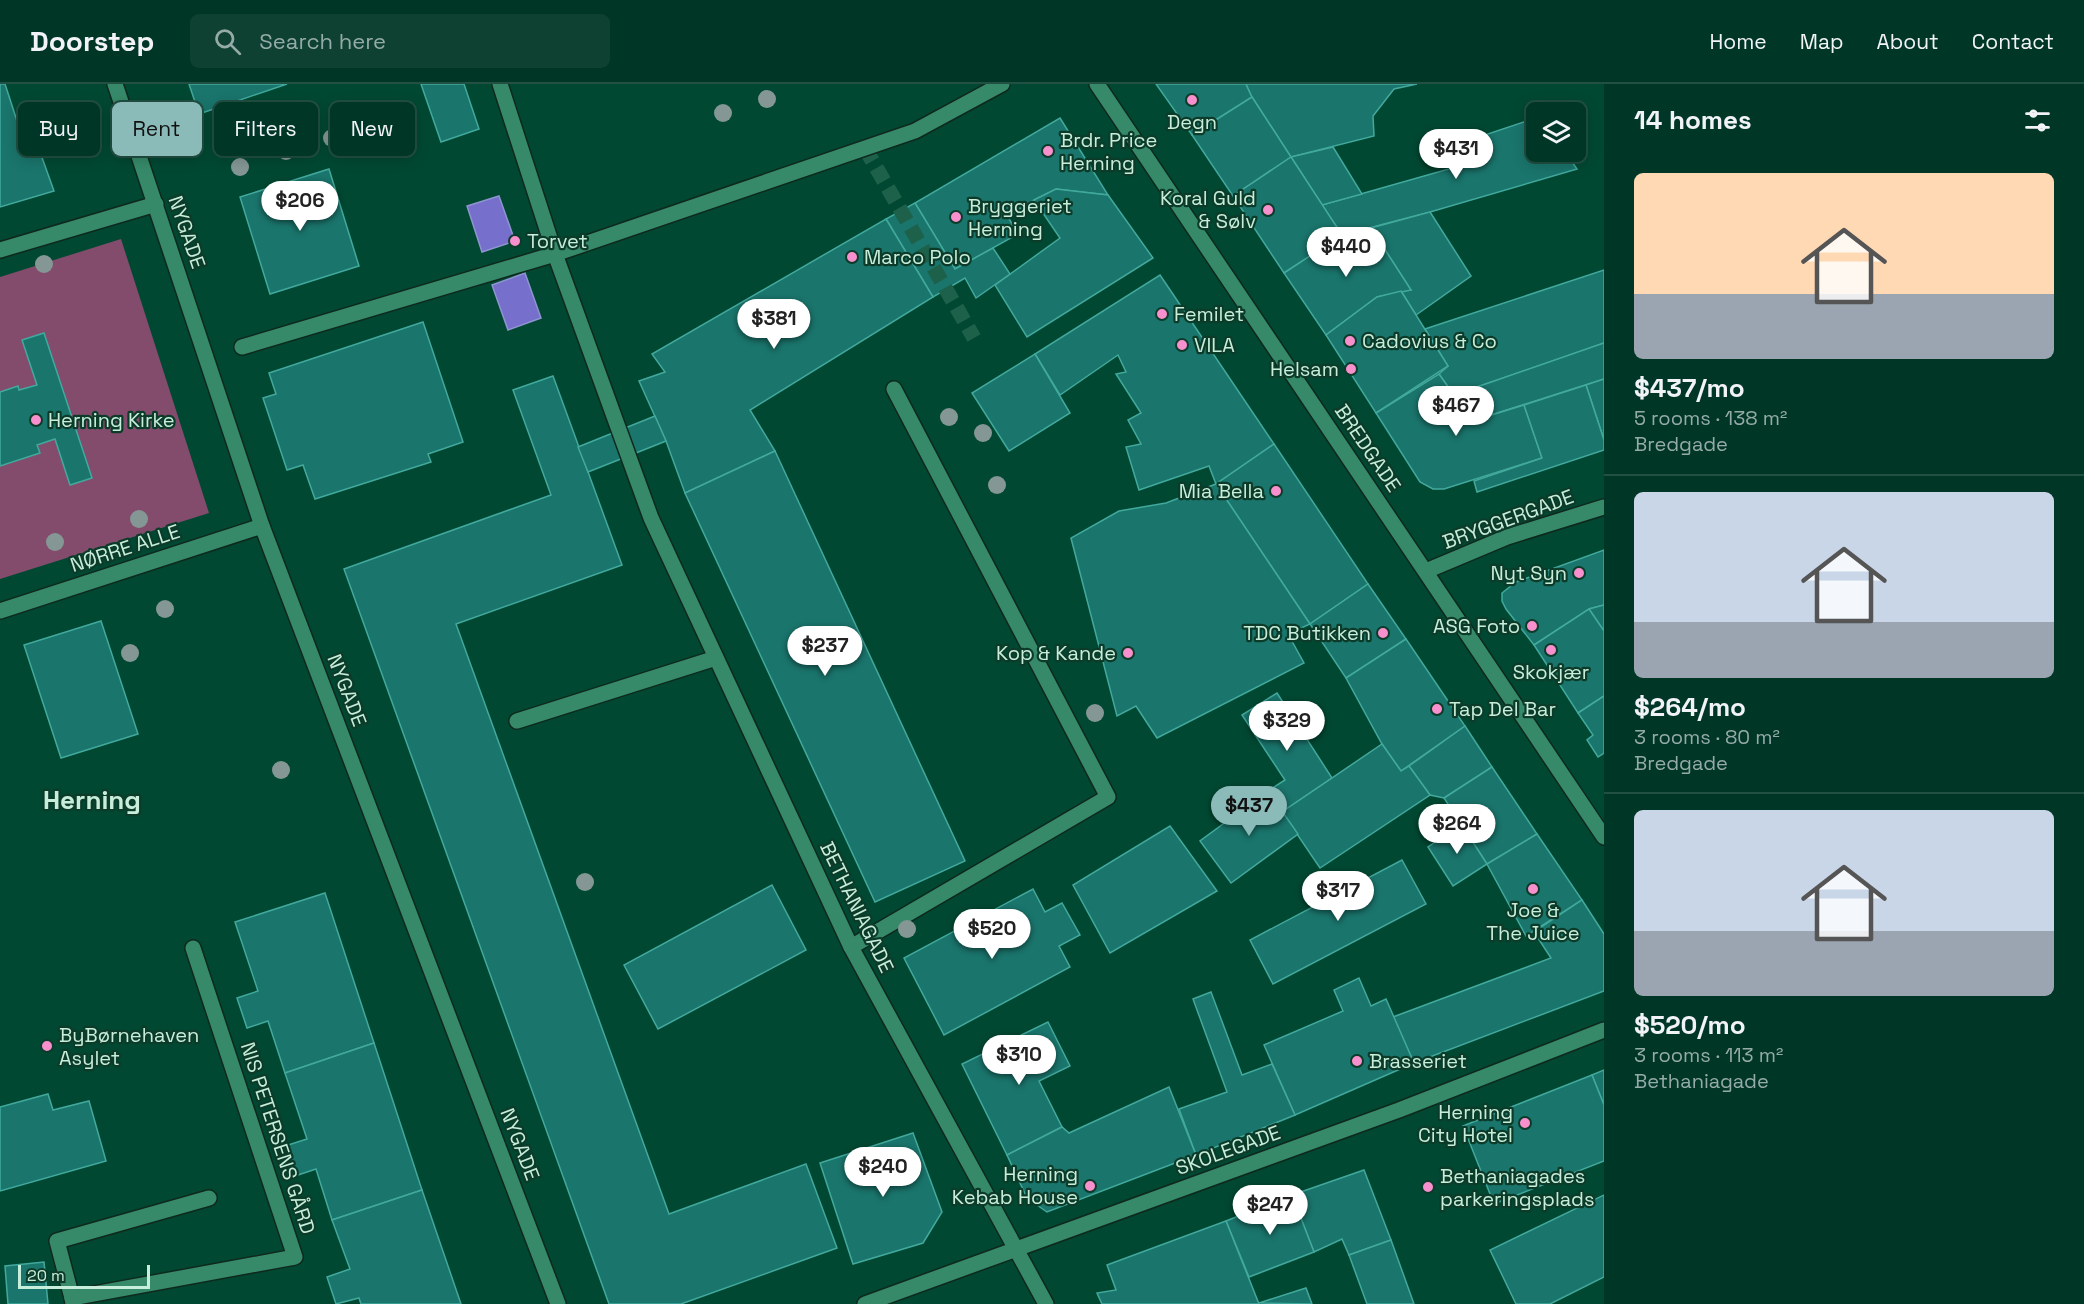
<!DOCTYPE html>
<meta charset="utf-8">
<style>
:root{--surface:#003626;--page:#0e4132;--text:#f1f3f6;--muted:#95aba7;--line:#225043;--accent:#8bbbb9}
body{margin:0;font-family:"Space Grotesk",sans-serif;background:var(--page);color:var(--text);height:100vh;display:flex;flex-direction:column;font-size:22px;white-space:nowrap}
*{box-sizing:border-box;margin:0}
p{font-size:20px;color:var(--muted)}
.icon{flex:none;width:33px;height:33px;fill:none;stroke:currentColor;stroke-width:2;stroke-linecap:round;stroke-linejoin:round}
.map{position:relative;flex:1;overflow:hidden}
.panel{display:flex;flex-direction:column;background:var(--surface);width:480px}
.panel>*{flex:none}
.guide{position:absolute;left:18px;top:18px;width:570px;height:54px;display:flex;gap:12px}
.controls{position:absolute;left:1526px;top:18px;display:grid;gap:12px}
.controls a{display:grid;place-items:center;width:60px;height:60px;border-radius:9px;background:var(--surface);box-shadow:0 3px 15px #0003,0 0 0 2px var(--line);font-size:30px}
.scale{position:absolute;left:18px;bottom:15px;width:132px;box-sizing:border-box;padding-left:6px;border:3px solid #c7eedb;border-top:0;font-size:16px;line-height:21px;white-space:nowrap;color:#c7eedb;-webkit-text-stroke:4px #0d3b2a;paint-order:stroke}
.price{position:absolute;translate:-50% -51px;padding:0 14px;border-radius:21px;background:#fff;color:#222;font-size:20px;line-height:39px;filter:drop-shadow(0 2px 3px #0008)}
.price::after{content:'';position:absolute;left:50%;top:36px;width:18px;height:14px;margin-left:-9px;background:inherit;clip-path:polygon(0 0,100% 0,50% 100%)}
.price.on{background:var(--accent);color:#111}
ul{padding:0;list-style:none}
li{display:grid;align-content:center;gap:12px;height:318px;padding:0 30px}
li+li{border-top:2px solid var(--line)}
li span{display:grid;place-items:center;height:186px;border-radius:9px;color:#555}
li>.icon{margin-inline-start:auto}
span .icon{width:108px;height:108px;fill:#fffc;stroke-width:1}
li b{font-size:26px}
h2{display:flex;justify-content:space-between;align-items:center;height:72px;padding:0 30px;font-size:26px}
.chip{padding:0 21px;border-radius:9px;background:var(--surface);box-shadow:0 3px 15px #0003,0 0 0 2px var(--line);font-size:21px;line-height:54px}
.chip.on{background:var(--accent);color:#111}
header{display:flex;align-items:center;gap:36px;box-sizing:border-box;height:84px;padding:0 30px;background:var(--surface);border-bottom:2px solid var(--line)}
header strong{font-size:28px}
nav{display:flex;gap:33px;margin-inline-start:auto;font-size:21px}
.search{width:420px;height:54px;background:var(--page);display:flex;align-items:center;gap:15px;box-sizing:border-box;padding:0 21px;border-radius:9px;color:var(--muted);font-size:22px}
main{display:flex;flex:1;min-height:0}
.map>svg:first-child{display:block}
</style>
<header>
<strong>Doorstep</strong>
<div class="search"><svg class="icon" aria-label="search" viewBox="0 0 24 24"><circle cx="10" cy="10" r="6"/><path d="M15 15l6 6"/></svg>Search here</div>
<nav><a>Home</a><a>Map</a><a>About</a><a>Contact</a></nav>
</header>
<main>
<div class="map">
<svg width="1604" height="1220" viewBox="0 0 1604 1220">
<rect width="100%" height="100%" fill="#004832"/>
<path fill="#834c6c" d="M 121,155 L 209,429 L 0,495 L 0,193 Z"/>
<g fill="#766fcb" stroke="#8e95d0" stroke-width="1.5">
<path d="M 499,112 L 515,157 L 482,168 L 467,122 Z"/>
<path d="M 525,189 L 541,234 L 508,246 L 492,201 Z"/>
</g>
<g fill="#1a756c" stroke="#42a99d" stroke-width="1.5">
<path d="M 0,0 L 5,0 L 19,43 L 30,40 L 54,107 L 0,123 Z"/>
<path d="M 189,0 L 287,0 L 199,30 Z"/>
<path d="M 421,0 L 464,0 L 479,45 L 441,58 Z"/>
<path d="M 1156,0 L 1246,0 L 1252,13 L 1192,51 Z"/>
<path d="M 1246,0 L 1417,0 L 1394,5 L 1373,32 L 1374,52 L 1291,73 L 1252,13 Z"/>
<path d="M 1252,13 L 1291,73 L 1233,112 L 1192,51 Z"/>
<path d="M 1060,34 L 1108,111 L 1056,105 L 1034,116 L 1008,133 L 1018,150 L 955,185 L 915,119 Z"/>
<path d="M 1536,34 L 1536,68 L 1565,68 L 1577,85 L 1430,128 L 1342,151 L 1322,121 L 1463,81 L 1458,60 Z"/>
<path d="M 1333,63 L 1362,110 L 1322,121 L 1291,73 Z"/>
<path d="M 1291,73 L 1342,151 L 1284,189 L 1233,112 Z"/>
<path d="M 329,85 L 359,182 L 270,210 L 240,113 Z"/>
<path d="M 1056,105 L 1108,111 L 1153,174 L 1027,253 L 995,201 L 1060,154 L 1034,116 Z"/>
<path d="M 915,119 L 955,185 L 993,164 L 1010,190 L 976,214 L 965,194 L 933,213 L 886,135 Z"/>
<path d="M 1430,128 L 1471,192 L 1416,231 L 1401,207 L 1411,206 L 1371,144 Z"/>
<path d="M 886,135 L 933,213 L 750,326 L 775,367 L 685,409 L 666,357 L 639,297 L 665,288 L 652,270 Z"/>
<path d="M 1371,144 L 1411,206 L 1377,213 L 1326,251 L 1284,189 L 1342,151 Z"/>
<path d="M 1604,186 L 1604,259 L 1454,311 L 1439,290 L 1448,282 L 1425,245 Z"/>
<path d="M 1160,191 L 1274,360 L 1216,400 L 1209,382 L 1139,406 L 1126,363 L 1141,360 L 1128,336 L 1141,329 L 1116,290 L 1126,288 L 1118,271 L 1060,311 L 1035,270 Z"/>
<path d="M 1401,207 L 1448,282 L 1376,329 L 1326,251 L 1377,213 Z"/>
<path d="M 423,238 L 463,358 L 428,370 L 431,378 L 315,415 L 303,381 L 287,386 L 263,314 L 276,310 L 269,289 Z"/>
<path d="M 44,249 L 92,394 L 70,401 L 55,355 L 37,361 L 40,369 L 0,382 L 0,308 L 18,302 L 19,306 L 37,301 L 22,256 Z"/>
<path d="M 1604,259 L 1604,295 L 1472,337 L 1454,311 Z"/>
<path d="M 1035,270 L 1070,329 L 1009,367 L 972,309 Z"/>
<path d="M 1439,290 L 1472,337 L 1524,321 L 1542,374 L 1444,405 L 1433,405 L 1420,398 L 1376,329 Z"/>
<path d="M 553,292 L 622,481 L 456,540 L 669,1130 L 806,1080 L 837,1164 L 681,1220 L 609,1220 L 344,485 L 551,411 L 513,306 Z"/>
<path d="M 1604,295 L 1604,356 L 1586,301 Z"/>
<path d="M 1586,301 L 1604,356 L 1604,366 L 1477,408 L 1474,397 L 1542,374 L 1524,321 Z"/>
<path d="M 655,332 L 666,357 L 588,388 L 578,363 Z"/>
<path d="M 1274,360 L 1368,500 L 1310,540 L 1216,400 Z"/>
<path d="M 775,367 L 965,777 L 875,818 L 685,409 Z"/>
<path d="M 1216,400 L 1310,540 L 1288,550 L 1304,579 L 1157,654 L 1136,622 L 1117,632 L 1071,454 L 1119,427 L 1166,419 Z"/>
<path d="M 1604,466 L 1604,521 L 1589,525 L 1534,561 L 1506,525 L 1502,517 L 1502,509 L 1516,498 Z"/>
<path d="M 1368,500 L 1406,555 L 1346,594 L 1310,540 Z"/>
<path d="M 1604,521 L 1604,547 L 1589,525 Z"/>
<path d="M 1589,525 L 1604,547 L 1604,612 L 1578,629 L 1534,561 Z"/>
<path d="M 101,537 L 138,650 L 61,674 L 24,561 Z"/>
<path d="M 1406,555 L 1465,642 L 1401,687 L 1382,660 L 1346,594 Z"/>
<path d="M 1277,609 L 1332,694 L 1282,728 L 1268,707 L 1285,696 L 1242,631 Z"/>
<path d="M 1604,612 L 1604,669 L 1598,673 L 1587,656 L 1593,651 L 1578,629 Z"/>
<path d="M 1465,642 L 1492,683 L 1444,714 L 1430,711 L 1409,682 Z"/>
<path d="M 1382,660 L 1401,687 L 1409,682 L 1430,711 L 1320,784 L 1282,728 Z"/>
<path d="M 1492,683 L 1537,750 L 1487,780 L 1444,714 Z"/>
<path d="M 1268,707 L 1298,750 L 1231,799 L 1200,757 Z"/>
<path d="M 1461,740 L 1487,780 L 1453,802 L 1428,763 Z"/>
<path d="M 1170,742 L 1217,807 L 1110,869 L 1073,801 Z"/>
<path d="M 1537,750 L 1582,816 L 1526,852 L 1487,780 Z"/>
<path d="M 1402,776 L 1426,820 L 1273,900 L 1250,856 Z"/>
<path d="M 772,801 L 806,866 L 658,945 L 624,881 Z"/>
<path d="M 1033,805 L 1045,828 L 1062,819 L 1080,851 L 1059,862 L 1070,883 L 944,951 L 904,874 Z"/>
<path d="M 325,809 L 374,959 L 285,989 L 268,937 L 247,944 L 237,914 L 258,907 L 235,838 Z"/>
<path d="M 1582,816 L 1604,850 L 1604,907 L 1414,979 L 1393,933 L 1551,874 L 1534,848 Z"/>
<path d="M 1359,894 L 1371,922 L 1386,915 L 1414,979 L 1295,1031 L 1264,961 L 1343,927 L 1334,906 Z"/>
<path d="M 1211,908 L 1242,991 L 1272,980 L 1295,1031 L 1196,1071 L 1179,1025 L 1227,1008 L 1193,915 Z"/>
<path d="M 1048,938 L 1070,982 L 1039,997 L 1062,1043 L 1007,1071 L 962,980 Z"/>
<path d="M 374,959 L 422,1106 L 332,1136 L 316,1085 L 295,1092 L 285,1062 L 307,1055 L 285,989 Z"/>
<path d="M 1604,986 L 1604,1021 L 1592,991 Z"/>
<path d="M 1592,991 L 1604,1021 L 1604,1077 L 1494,1120 L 1463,1042 Z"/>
<path d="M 1169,1003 L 1196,1071 L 1047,1128 L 1027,1114 L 1007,1071 L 1062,1043 L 1069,1049 Z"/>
<path d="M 48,1010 L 53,1026 L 89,1017 L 106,1077 L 0,1107 L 0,1023 Z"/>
<path d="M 913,1049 L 942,1128 L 923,1159 L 853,1180 L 820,1079 Z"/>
<path d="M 1364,1086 L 1391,1156 L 1349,1171 L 1342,1155 L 1314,1168 L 1292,1111 Z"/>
<path d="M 422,1106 L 461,1220 L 361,1220 L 359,1214 L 336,1220 L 327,1193 L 350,1185 L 332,1136 Z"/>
<path d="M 1292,1111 L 1314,1168 L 1249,1193 L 1226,1137 Z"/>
<path d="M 1604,1111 L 1604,1193 L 1550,1220 L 1516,1220 L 1490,1166 Z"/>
<path d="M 1226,1137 L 1259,1220 L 1102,1220 L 1097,1209 L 1116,1206 L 1107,1181 Z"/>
<path d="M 1391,1156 L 1414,1220 L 1367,1220 L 1349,1171 Z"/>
<path d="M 44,1178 L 48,1220 L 8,1220 L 5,1182 Z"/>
<path d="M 1306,1204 L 1312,1220 L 1259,1219 Z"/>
</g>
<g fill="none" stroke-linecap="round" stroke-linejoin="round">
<path stroke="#1e614b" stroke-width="15" stroke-dasharray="15 8" stroke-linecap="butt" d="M 865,64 L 974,254"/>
<defs>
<g id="lane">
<path d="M 517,637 L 716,574"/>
<path d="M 851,863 L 1108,713 L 894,305"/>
<path d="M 72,1214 L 57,1157 L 209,1114"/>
</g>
<g id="street">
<path d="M 500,0 L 555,170 L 651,434 L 851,863 L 1046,1220"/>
<path d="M 1097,0 L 1604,753"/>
<path d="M 0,166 L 156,120"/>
<path d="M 242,263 L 555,170 L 915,47 L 1002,0"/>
<path d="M 1426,487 L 1507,453 L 1604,423"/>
<path d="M 0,527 L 262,442"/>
<path d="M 73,1220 L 72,1214 L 295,1173 L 193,864"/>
<path d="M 865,1220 L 1399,1026 L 1604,946"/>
</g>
<path id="secondary" d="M 115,0 L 262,442 L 558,1220"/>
</defs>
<use href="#lane" stroke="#0f291e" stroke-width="18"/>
<use href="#street" stroke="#0f291e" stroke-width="18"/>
<use href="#secondary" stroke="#0f291e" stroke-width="18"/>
<use href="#lane" stroke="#368a6a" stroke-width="15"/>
<use href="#street" stroke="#368a6a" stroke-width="15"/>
<use href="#secondary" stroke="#368a6a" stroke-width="15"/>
</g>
<g fill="#849794">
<circle cx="767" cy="15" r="9"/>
<circle cx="723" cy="29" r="9"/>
<circle cx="382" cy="38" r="9"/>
<circle cx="332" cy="54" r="9"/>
<circle cx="286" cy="67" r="9"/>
<circle cx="240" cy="83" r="9"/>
<circle cx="44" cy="180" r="9"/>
<circle cx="949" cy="333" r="9"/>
<circle cx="983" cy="349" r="9"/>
<circle cx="997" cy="401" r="9"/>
<circle cx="139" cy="435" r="9"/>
<circle cx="55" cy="458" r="9"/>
<circle cx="165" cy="525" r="9"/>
<circle cx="130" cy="569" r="9"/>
<circle cx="1095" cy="629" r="9"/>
<circle cx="281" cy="686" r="9"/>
<circle cx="585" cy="798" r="9"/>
<circle cx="907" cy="845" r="9"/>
</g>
<g fill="#f790cd" stroke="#0d3b2a" stroke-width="2">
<circle cx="1192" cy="16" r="6"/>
<circle cx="1048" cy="67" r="6"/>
<circle cx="1268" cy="126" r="6"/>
<circle cx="956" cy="133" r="6"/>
<circle cx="515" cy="157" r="6"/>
<circle cx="852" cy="173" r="6"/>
<circle cx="1162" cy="230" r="6"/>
<circle cx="1350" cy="257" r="6"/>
<circle cx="1182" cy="261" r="6"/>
<circle cx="1351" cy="285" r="6"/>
<circle cx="36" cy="336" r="6"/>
<circle cx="1276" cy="407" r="6"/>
<circle cx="1579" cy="489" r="6"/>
<circle cx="1532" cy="542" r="6"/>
<circle cx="1383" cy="549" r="6"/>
<circle cx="1551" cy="566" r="6"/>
<circle cx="1128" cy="569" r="6"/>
<circle cx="1437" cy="625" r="6"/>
<circle cx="1533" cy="805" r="6"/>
<circle cx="47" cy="962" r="6"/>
<circle cx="1357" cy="977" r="6"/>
<circle cx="1525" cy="1039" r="6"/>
<circle cx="1090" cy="1102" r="6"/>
<circle cx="1428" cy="1103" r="6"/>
</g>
<g text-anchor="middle" stroke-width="4.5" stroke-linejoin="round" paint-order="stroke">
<g font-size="20" fill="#c7eedb" stroke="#0d3b2a" text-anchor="start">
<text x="1192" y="45" text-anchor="middle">Degn</text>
<text x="1060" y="63">Brdr. Price<tspan x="1060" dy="23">Herning</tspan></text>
<text x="1256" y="121" text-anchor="end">Koral Guld<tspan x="1256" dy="23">&amp; Sølv</tspan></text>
<text x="968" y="129">Bryggeriet<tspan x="968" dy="23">Herning</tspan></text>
<text x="527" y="164">Torvet</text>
<text x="864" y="180">Marco Polo</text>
<text x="1174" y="237">Femilet</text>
<text x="1362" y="264">Cadovius &amp; Co</text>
<text x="1194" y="268">VILA</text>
<text x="1339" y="292" text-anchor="end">Helsam</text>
<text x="48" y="343">Herning Kirke</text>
<text x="1264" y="414" text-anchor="end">Mia Bella</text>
<text x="1567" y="496" text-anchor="end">Nyt Syn</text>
<text x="1520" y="549" text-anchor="end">ASG Foto</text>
<text x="1371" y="556" text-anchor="end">TDC Butikken</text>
<text x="1116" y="576" text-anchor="end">Kop &amp; Kande</text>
<text x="1551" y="595" text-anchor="middle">Skokjær</text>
<text x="1449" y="632">Tap Del Bar</text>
<text x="1533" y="833" text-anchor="middle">Joe &amp;<tspan x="1533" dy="23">The Juice</tspan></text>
<text x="59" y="958">ByBørnehaven<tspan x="59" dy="23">Asylet</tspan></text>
<text x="1369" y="984">Brasseriet</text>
<text x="1513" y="1035" text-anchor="end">Herning<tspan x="1513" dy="23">City Hotel</tspan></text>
<text x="1078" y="1097" text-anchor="end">Herning<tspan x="1078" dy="23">Kebab House</tspan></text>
<text x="1440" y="1099">Bethaniagades<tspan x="1440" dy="23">parkeringsplads</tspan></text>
</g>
<g font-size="20" fill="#c7eedb" stroke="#0d3b2a">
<text transform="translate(187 148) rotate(71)" y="7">NYGADE</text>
<text transform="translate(1368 364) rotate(56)" y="7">BREDGADE</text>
<text transform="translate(1508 435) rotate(-20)" y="7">BRYGGERGADE</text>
<text transform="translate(125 464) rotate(-18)" y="7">NØRRE ALLE</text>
<text transform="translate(347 606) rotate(69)" y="7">NYGADE</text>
<text transform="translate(857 823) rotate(64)" y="7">BETHANIAGADE</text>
<text transform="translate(278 1054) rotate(72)" y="7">NIS PETERSENS GÅRD</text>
<text transform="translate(520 1060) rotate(69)" y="7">NYGADE</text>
<text transform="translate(1228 1066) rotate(-20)" y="7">SKOLEGADE</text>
</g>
<g font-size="26" font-weight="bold" fill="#c7eedb" stroke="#0d3b2a">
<text x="92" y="725">Herning</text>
</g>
</g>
</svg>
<div class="controls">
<a><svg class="icon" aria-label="layers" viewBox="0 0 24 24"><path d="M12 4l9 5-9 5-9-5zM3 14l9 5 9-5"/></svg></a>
</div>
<div class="scale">20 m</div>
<b class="price" style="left:1456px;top:96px">$431</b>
<b class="price" style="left:300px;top:148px">$206</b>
<b class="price" style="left:1346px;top:194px">$440</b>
<b class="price" style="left:774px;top:266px">$381</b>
<b class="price" style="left:1456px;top:353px">$467</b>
<b class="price" style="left:825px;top:593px">$237</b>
<b class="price" style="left:1287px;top:668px">$329</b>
<b class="price on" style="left:1249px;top:753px">$437</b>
<b class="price" style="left:1457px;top:771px">$264</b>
<b class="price" style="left:1338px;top:838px">$317</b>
<b class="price" style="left:992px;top:876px">$520</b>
<b class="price" style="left:1019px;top:1002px">$310</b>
<b class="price" style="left:883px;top:1114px">$240</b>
<b class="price" style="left:1270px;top:1152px">$247</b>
<div class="guide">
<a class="chip">Buy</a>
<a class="chip on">Rent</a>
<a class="chip">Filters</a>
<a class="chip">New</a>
</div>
</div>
<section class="panel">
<h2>14 homes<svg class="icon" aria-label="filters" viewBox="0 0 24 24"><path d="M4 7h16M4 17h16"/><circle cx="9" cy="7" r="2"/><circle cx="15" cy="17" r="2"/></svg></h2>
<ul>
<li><span style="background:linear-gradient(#ffd9b3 65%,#9aa5b1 0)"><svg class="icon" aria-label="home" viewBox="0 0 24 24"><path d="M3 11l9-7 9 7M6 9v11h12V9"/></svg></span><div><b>$437/mo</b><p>5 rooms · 138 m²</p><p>Bredgade</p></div></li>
<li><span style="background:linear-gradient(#c9d6e8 70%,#9aa5b1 0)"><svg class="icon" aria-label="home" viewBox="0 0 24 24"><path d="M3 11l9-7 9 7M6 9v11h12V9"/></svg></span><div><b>$264/mo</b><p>3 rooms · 80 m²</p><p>Bredgade</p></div></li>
<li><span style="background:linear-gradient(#c9d6e8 65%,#9aa5b1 0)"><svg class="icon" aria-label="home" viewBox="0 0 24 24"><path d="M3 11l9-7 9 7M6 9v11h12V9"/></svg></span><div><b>$520/mo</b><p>3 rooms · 113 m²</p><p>Bethaniagade</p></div></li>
</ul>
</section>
</main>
